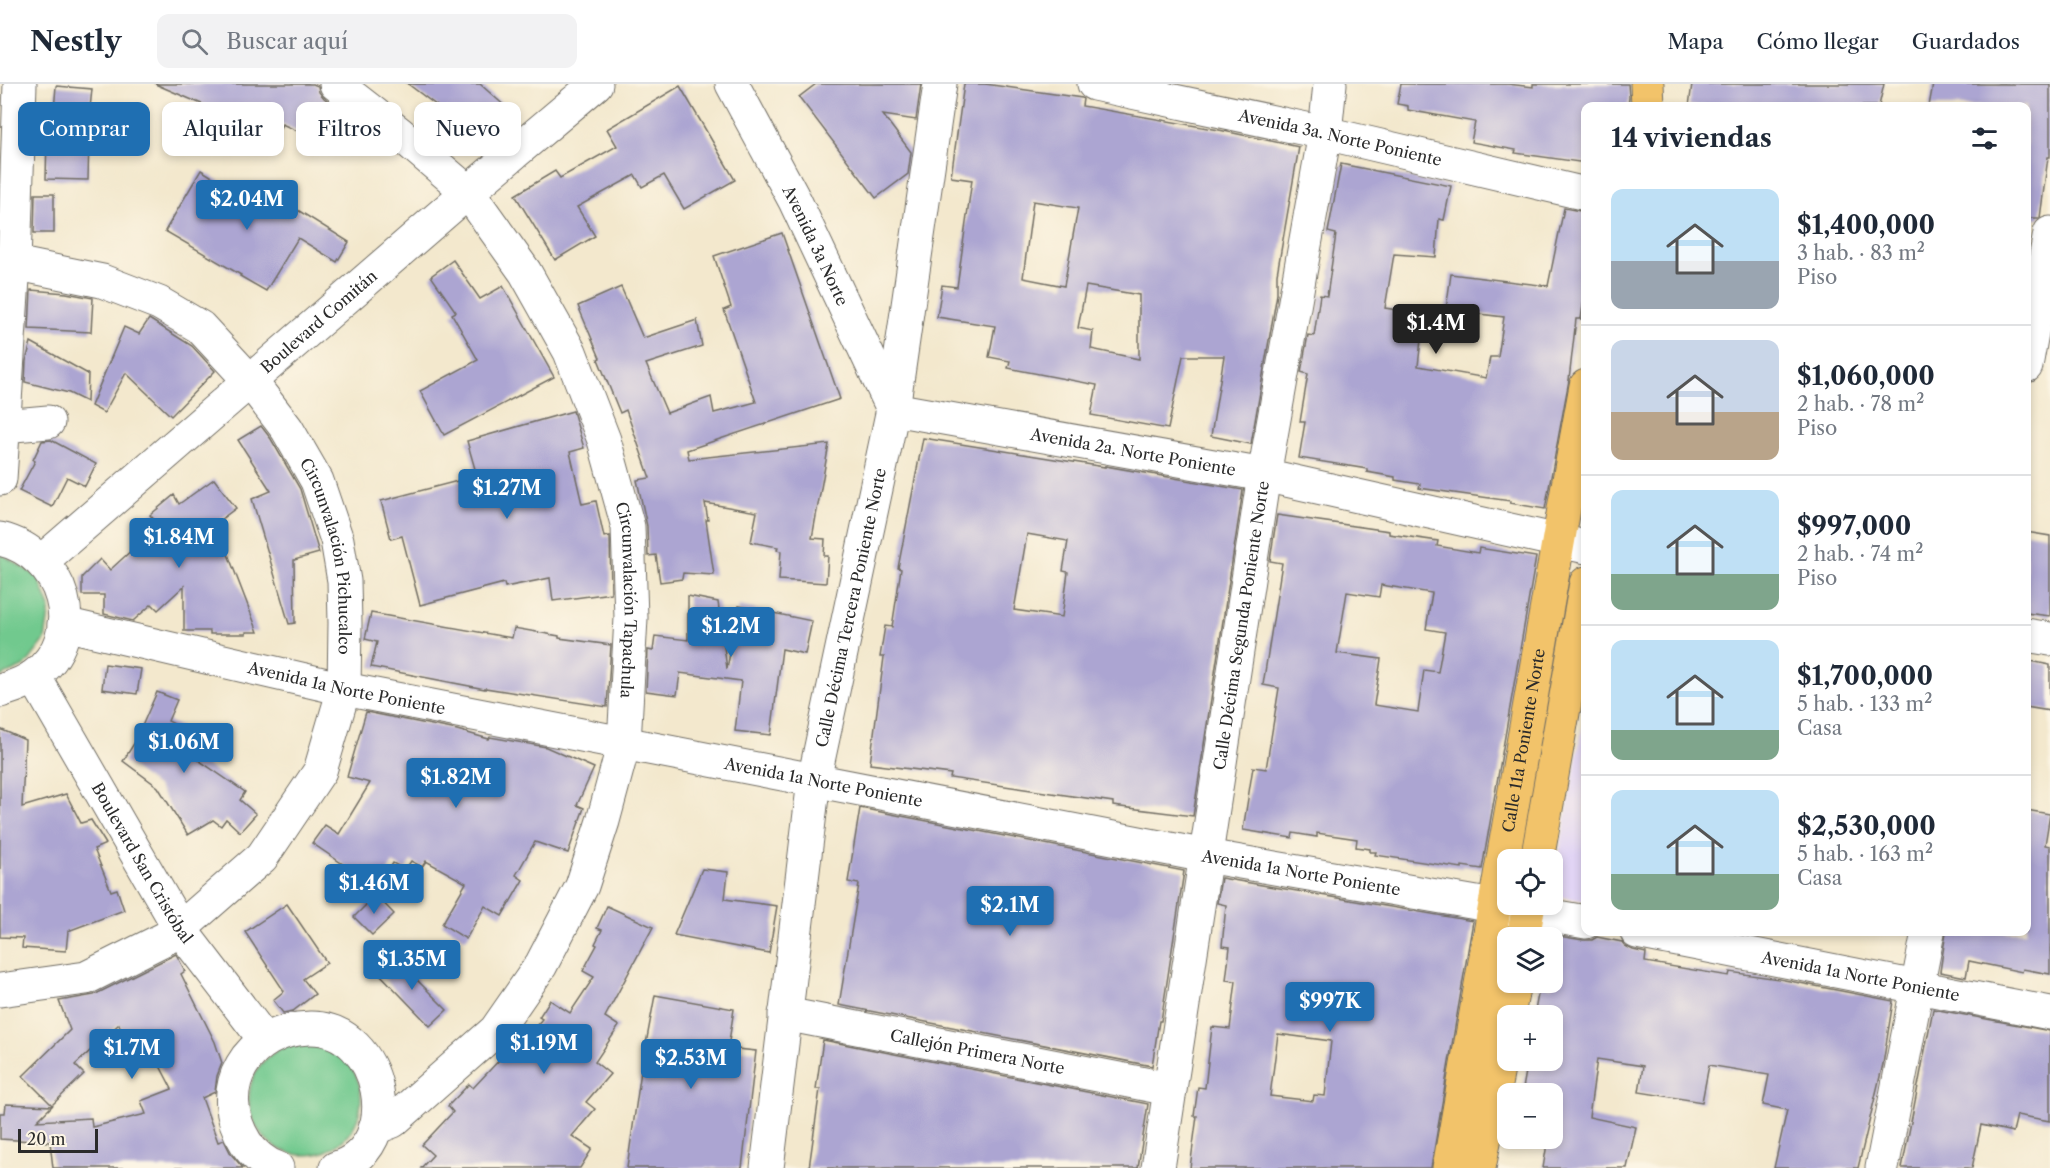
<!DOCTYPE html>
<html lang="es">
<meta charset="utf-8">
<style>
:root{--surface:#fff;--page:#f2f2f3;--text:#1f2937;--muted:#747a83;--line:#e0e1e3;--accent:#1f6fb2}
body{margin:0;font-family:"Libre Caslon Text",serif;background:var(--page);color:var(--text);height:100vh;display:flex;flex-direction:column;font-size:22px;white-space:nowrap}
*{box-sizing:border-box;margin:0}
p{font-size:20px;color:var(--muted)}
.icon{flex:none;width:33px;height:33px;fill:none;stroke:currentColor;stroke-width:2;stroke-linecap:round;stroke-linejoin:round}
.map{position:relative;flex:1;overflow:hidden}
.panel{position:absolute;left:1581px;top:18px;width:450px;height:834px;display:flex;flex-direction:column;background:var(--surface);border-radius:12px;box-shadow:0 3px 9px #0003}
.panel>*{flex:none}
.guide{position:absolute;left:18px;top:18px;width:570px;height:54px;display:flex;gap:12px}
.buttons{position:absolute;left:1497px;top:765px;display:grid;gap:12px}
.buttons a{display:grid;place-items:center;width:66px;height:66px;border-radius:12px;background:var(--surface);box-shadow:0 3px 9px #0003;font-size:30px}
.scale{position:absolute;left:18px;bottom:15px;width:80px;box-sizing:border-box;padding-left:6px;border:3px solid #2b2b2b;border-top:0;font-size:16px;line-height:21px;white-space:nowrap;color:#2b2b2b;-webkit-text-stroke:4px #fcf5e5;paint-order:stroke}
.price{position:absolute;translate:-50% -51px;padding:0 14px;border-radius:6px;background:var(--accent);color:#fff;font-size:20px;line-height:39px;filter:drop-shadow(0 2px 3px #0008)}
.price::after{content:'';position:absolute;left:50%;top:36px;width:18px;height:14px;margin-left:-9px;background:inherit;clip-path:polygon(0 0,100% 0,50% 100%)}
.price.current{background:#222;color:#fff}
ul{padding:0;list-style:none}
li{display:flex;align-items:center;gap:18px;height:150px;padding:0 30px}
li+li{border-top:2px solid var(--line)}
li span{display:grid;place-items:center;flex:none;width:168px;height:120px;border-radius:12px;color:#555}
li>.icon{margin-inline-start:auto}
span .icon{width:72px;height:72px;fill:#fffc;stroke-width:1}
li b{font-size:26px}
h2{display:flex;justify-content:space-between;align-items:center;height:72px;padding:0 30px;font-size:26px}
.pill{padding:0 21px;border-radius:12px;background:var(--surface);box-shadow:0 3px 9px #0003;font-size:21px;line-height:54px}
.pill.current{background:var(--accent);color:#fff}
header{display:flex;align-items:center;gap:36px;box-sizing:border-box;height:84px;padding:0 30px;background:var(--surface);border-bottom:2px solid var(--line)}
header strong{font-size:28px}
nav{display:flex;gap:33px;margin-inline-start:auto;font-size:21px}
.search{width:420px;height:54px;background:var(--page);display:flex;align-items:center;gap:15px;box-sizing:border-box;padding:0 21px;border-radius:12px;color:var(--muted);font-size:22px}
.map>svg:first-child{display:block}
</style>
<header>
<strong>Nestly</strong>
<div class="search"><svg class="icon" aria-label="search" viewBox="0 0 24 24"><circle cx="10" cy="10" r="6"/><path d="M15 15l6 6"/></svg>Buscar aquí</div>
<nav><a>Mapa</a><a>Cómo llegar</a><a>Guardados</a></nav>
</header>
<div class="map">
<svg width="2050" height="1084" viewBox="0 0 2050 1084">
<rect width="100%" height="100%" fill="#fcf5e5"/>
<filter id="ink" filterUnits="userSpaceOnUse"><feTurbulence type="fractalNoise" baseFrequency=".0167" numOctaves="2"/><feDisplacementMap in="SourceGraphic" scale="12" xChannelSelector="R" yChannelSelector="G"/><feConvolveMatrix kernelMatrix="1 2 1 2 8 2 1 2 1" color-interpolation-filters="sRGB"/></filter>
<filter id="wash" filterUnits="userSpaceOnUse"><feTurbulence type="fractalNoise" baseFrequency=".008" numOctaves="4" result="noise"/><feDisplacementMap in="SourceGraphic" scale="24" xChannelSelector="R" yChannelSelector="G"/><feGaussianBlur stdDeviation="1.35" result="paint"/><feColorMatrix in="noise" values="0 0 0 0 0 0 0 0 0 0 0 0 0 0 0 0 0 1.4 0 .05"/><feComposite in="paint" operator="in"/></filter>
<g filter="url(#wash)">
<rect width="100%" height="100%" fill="#f3e8cd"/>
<path fill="#e1d4f4" d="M 1585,629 L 1585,817 L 1552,811 L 1553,801 Z"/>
<g fill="#71c98e" stroke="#4e7a5c" stroke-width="1.5">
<path d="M 0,469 L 38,493 L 50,523 L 45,556 L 25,582 L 0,593 Z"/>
<circle cx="305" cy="1015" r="56"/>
</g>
<g id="blocks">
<g fill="#aca5d2" fill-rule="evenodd">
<path d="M 155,0 L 313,0 L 318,2 L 319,8 L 324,14 L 339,26 L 324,59 L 282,40 L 268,70 L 224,49 L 232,33 Z"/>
<path d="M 408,0 L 480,0 L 507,24 L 467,67 L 436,39 L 445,28 Z"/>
<path d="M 816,0 L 921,0 L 916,36 L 883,31 L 911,68 L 908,90 L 876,114 L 799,13 Z"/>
<path d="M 964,0 L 985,0 L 1082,14 L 1083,15 L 1082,22 L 1219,46 L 1299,63 L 1277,190 L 1277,210 L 1251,360 L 1211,352 L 1224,272 L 1183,272 L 1168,345 L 1091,331 L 1097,301 L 1008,284 L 1010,277 L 989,273 L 995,242 L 937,233 L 942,201 L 957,203 L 972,96 L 951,93 ZM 1033,117 L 1078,124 L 1064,202 L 1023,194 ZM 1086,202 L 1139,211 L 1139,275 L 1091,265 L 1093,247 L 1078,244 Z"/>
<path d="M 1401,0 L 1508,0 L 1533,3 L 1533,0 L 1628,0 L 1629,13 L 1628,22 L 1586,22 L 1586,79 L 1515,69 L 1516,66 L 1471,58 L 1475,38 L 1408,26 L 1408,22 L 1397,20 Z"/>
<path d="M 1692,0 L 1884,0 L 1879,22 L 1689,22 Z"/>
<path d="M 1933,0 L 2050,0 L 2050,73 L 2048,73 L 2040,134 L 2026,134 L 2026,22 L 1929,22 Z"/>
<path d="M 56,2 L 92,5 L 87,53 L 89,53 L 88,96 L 46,95 L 47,52 L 52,52 Z"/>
<path d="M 680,2 L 735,96 L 684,125 L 664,91 L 642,103 L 635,91 L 577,123 L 595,152 L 555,176 L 515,111 L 555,87 L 560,94 L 617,62 L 607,45 Z"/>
<path d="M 1341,80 L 1451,102 L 1444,136 L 1439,135 L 1436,173 L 1394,170 L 1385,224 L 1424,230 L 1418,282 L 1486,294 L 1490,273 L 1498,273 L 1504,233 L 1446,226 L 1451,190 L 1548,202 L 1564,124 L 1586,128 L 1586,201 L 1581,235 L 1576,235 L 1569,296 L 1545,425 L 1510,419 L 1511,417 L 1419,404 L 1420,400 L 1395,396 L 1395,393 L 1367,388 L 1367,385 L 1299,374 L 1305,338 L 1300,338 L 1308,290 L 1301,288 L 1308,251 L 1314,252 L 1320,211 L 1327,212 L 1336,150 L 1328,148 Z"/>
<path d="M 201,86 L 229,103 L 224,111 L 259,131 L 272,110 L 349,158 L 337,178 L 298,154 L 266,207 L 240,192 L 241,191 L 165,147 Z"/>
<path d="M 35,110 L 54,110 L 54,149 L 34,149 Z"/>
<path d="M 782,149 L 840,315 L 687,366 L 689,375 L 829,360 L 812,454 L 825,455 L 824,472 L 828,472 L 826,499 L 779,496 L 781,467 L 777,466 L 778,463 L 751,458 L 757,428 L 705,419 L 708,436 L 706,436 L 714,491 L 683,489 L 682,495 L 660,498 L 656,471 L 648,472 L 647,442 L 637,396 L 650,394 L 626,326 L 620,329 L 598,275 L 600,274 L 578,222 L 621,203 L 643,254 L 697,236 L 702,262 L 646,280 L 667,329 L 711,313 L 714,329 L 756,318 L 724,226 L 731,223 L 714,172 Z"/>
<path d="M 453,176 L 480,215 L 503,202 L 554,293 L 444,351 L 420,307 L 478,276 L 452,230 L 456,228 L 431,192 Z"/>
<path d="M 31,206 L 66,209 L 93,214 L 91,248 L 29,245 Z"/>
<path d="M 149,235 L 192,262 L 215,287 L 171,332 L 126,289 L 104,329 L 91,322 L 124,243 L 139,250 Z"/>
<path d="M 31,258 L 88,290 L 87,318 L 69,309 L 25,298 L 26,277 Z"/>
<path d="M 573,327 L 584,364 L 570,368 L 582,420 L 596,417 L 604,453 L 610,452 L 611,509 L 553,517 L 550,494 L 505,503 L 504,499 L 420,521 L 402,452 L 391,455 L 381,417 L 477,392 L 467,357 Z"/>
<path d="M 261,342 L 271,355 L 300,405 L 319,469 L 294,476 L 295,539 L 289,540 L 252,415 L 271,407 L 238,356 Z"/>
<path d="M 923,354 L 1105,383 L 1105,382 L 1243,406 L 1193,732 L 1113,722 L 1113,718 L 950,694 L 951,690 L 870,680 L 884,573 L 880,573 L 885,542 L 892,543 L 901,485 L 898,484 ZM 1027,450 L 1068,457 L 1063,487 L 1068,488 L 1062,533 L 1014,526 Z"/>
<path d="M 51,356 L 96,380 L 85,402 L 67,393 L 52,423 L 19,407 L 35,377 L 33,376 L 42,357 Z"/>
<path d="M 214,395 L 236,424 L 216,439 L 258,548 L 246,548 L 246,550 L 210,550 L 210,547 L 184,547 L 184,502 L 158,526 L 152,520 L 133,537 L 104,530 L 104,511 L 82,511 L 82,493 L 100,475 L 110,486 L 159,441 L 150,431 L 174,411 L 179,420 Z"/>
<path d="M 1277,431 L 1389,447 L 1389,450 L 1438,457 L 1437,462 L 1478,469 L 1479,464 L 1536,473 L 1482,785 L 1462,782 L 1462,784 L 1375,771 L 1376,768 L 1370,768 L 1370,765 L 1356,763 L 1357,755 L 1317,749 L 1317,753 L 1293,749 L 1292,754 L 1243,746 L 1253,683 L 1266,685 L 1279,604 L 1263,601 L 1282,479 L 1270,477 ZM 1381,501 L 1432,509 L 1426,545 L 1445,548 L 1438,588 L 1424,586 L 1418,628 L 1374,621 L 1381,575 L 1337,569 L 1347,508 L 1379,513 Z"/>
<path d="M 2026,448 L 2050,452 L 2050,532 L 2026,529 Z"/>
<path d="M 688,512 L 718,518 L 727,585 L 739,522 L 812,537 L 805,570 L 782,565 L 771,651 L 735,647 L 741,597 L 680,589 L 677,611 L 646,607 L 648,566 L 653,567 L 655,552 L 688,556 Z"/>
<path d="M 371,529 L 512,554 L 514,544 L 559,552 L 559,554 L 611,561 L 607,623 L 485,604 L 485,605 L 371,583 L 377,558 L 365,555 Z"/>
<path d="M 2026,576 L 2050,581 L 2050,627 L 2026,623 Z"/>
<path d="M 105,580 L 141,585 L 137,610 L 102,605 Z"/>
<path d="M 157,608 L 177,616 L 168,637 L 184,645 L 175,660 L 245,708 L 240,716 L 256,730 L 240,748 L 226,735 L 221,742 L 213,736 L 188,751 L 158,703 L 123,677 L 135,658 Z"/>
<path d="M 366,628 L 457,646 L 489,655 L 490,653 L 546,663 L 594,684 L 577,721 L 584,724 L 568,769 L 535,758 L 516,791 L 523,796 L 502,832 L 485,822 L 466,855 L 442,840 L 466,799 L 426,777 L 422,783 L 411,777 L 405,786 L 393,779 L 378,804 L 312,759 L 325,741 L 339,750 L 370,699 L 347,693 Z"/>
<path d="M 0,645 L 25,656 L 22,723 L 66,710 L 81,739 L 91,736 L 106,760 L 94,765 L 111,807 L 117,805 L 124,826 L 68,847 L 66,867 L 22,864 L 23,854 L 0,853 Z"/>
<path d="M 860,724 L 1184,787 L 1161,937 L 1159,937 L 1152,982 L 839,921 L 859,800 L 848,798 Z"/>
<path d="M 2026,726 L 2050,730 L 2045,761 L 2050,762 L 2050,890 L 2023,885 L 2022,888 L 1969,877 L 1966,893 L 1940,888 L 1946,848 L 2026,848 Z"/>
<path d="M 702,785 L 728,788 L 725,815 L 777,822 L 769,869 L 674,851 Z"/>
<path d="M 1221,794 L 1473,837 L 1431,1084 L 1190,1084 L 1197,1032 L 1194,1032 L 1198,1003 L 1205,1004 L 1212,943 L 1230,945 L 1236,897 L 1226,896 L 1230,863 L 1222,862 L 1226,821 L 1217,819 ZM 1278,950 L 1331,957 L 1325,1012 L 1314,1011 L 1313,1017 L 1270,1012 Z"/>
<path d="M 376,811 L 394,830 L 372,851 L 354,833 Z"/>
<path d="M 287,820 L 327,879 L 303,895 L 315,910 L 293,927 L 283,929 L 273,916 L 284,907 L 245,848 Z"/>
<path d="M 607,822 L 653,843 L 605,933 L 619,942 L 595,978 L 610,990 L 586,1018 L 595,1025 L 572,1052 L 592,1065 L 580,1084 L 421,1084 L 433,1071 L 422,1061 L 453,1028 L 448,1022 L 469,1000 L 473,1004 L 504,971 L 508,975 L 542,935 L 539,933 L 550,916 L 570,929 L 594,893 L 583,887 L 597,861 L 595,860 L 602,846 L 597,844 Z"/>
<path d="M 1552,851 L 1583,856 L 1592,856 L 1597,853 L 1622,858 L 1625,862 L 1633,866 L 1646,869 L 1645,878 L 1729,892 L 1730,888 L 1779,895 L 1893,917 L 1883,980 L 1858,1084 L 1774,1084 L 1787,1026 L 1763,1021 L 1769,991 L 1709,981 L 1702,1018 L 1639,1008 L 1643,982 L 1597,975 L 1589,1033 L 1636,1043 L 1627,1084 L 1543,1084 L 1548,1054 L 1552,1054 L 1552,1010 L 1522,1010 L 1528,976 L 1552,976 L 1552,932 L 1534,932 L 1540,900 L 1552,903 Z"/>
<path d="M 176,870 L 185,887 L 181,890 L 215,958 L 222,979 L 217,992 L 215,1008 L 202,1014 L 218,1058 L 224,1056 L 231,1070 L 243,1084 L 53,1084 L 50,1058 L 0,1055 L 0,1029 L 5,1029 L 6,1020 L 52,1022 L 37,1037 L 91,1034 L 92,1043 L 146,1030 L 141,1017 L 172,1005 L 145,953 L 126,960 L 119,940 L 75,981 L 84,990 L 52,1021 L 23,992 L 70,946 L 59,917 L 94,911 Z"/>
<path d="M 393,872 L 447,926 L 430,942 L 377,887 Z"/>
<path d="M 655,911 L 734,925 L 728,964 L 756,967 L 742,1084 L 627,1084 L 645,959 L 646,960 Z"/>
<path d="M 1933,925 L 2050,947 L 2050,1037 L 2017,1031 L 2013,1048 L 1981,1041 L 1972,1084 L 1902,1084 Z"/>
<path d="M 823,956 L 1148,1020 L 1138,1084 L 809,1084 L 820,1005 L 816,1005 Z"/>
</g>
</g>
</g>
<g filter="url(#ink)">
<use href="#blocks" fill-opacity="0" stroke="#716d64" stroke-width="1.5"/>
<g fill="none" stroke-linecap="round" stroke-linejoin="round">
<defs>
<g id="minor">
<path id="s1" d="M 336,0 L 399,49 L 468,108 L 525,188 L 570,268 L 604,356 L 628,443 L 631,534 L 624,659 L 603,737 L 582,802 L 541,881 L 496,946 L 393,1037 L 375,1044"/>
<path id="s2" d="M 732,0 L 795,117 L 893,325"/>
<path id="s3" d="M 1094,0 L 1325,49 L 1586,110"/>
<path id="s4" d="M 0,180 L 14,179 L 102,197 L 159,219 L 200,243 L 251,298 L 287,345 L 317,397 L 337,456 L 344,497 L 345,539 L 344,605 L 320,687 L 262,773 L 174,850 L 86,894 L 0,906"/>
<path d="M 2026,282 L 2050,149"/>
<path id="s5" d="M 893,325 L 1264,391 L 1586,463"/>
<path d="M 3,342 L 48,338"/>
<path d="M 0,395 L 14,179 L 20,0"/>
<path d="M 0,455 C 64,470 90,551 34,592 C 24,600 12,603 0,607"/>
<path id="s6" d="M 42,477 L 468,108 L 596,0"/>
<path id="s7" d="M 64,540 L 344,605 L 1206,772 L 1586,838"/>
<path d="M 2026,551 L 2050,555"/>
<path id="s8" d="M 34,592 L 180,845 L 265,956"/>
<path id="s9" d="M 1637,848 L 2050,929"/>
<path id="s10" d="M 785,930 L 1170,1005"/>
<path d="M 277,1084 C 265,1080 253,1070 246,1059 C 211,1005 248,945 310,944 C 383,943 407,1063 336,1084"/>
<path id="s11" d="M 767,1084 L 814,696 L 893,325 L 940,0"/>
<path id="s12" d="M 1158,1084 L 1264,391 L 1325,49 L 1330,0"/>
<path d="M 1882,1084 L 1928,848"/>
</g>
<g id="major">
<path d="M 1647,0 L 1648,22"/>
<path d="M 1537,776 L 1586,499"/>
<path d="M 1523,854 L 1529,820"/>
<path d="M 1508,932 L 1514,898"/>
<path id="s13" d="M 1449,1084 C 1496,823 1538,562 1586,302"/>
<path d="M 1479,1084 L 1508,933"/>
</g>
</defs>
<use href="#minor" stroke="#716d64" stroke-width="35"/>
<use href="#major" stroke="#716d64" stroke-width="35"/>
<use href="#minor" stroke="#fff" stroke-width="33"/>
<use href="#major" stroke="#f2c36a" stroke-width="33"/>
</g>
</g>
<g text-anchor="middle" stroke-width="4.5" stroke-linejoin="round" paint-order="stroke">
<g font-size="16" fill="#2b2b2b" stroke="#fcf5e5">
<text dy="6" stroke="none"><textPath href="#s3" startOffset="252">Avenida 3a. Norte Poniente</textPath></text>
<text dy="6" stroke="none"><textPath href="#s2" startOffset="182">Avenida 3a Norte</textPath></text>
<text dy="6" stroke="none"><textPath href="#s6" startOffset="366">Boulevard Comitán</textPath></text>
<text dy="6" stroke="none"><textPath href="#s5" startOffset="244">Avenida 2a. Norte Poniente</textPath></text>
<text dy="6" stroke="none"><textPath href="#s4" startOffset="483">Circunvalación Pichucalco</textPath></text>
<text dy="6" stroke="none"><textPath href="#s1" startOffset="618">Circunvalación Tapachula</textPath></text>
<text dy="6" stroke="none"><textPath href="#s11" startOffset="567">Calle Décima Tercera Poniente Norte</textPath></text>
<text dy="6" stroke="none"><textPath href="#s12" startOffset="549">Calle Décima Segunda Poniente Norte</textPath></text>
<text dy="6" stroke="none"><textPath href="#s7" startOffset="290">Avenida 1a Norte Poniente</textPath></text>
<text dy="6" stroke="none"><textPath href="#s13" startOffset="434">Calle 11a Poniente Norte</textPath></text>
<text dy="6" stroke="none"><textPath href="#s7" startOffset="776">Avenida 1a Norte Poniente</textPath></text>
<text dy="6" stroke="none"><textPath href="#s8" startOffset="216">Boulevard San Cristóbal</textPath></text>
<text dy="6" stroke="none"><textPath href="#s7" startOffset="1262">Avenida 1a Norte Poniente</textPath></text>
<text dy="6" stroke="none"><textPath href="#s9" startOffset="228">Avenida 1a Norte Poniente</textPath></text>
<text dy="6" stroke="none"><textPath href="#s10" startOffset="196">Callejón Primera Norte</textPath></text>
</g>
</g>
</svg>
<div class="buttons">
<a><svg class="icon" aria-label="locate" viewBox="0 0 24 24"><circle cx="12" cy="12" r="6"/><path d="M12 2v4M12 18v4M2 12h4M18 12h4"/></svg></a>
<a><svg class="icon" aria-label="layers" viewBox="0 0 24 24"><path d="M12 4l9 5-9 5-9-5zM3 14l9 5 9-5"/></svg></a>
<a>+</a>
<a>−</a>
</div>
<div class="scale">20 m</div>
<b class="price" style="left:247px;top:147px">$2.04M</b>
<b class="price current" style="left:1436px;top:271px">$1.4M</b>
<b class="price" style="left:507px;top:436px">$1.27M</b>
<b class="price" style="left:179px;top:485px">$1.84M</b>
<b class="price" style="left:731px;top:574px">$1.2M</b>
<b class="price" style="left:184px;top:690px">$1.06M</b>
<b class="price" style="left:456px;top:725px">$1.82M</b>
<b class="price" style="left:374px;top:831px">$1.46M</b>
<b class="price" style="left:1010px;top:853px">$2.1M</b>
<b class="price" style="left:412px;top:907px">$1.35M</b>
<b class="price" style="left:1330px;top:949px">$997K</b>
<b class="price" style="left:544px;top:991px">$1.19M</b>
<b class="price" style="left:132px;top:996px">$1.7M</b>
<b class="price" style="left:691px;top:1006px">$2.53M</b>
<div class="guide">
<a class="pill current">Comprar</a>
<a class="pill">Alquilar</a>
<a class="pill">Filtros</a>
<a class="pill">Nuevo</a>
</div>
<section class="panel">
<h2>14 viviendas<svg class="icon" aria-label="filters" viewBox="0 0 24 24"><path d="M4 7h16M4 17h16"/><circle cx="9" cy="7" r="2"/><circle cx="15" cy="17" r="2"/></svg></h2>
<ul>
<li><span style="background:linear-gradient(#bfe0f5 60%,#9aa5b1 0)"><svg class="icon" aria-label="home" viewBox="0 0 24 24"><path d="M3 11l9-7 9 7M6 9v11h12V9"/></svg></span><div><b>$1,400,000</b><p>3 hab. · 83 m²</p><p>Piso</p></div></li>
<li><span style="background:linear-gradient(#c9d6e8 60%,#b9a48a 0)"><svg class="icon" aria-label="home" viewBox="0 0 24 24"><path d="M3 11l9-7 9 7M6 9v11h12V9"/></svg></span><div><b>$1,060,000</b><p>2 hab. · 78 m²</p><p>Piso</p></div></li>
<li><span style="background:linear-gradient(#bfe0f5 70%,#7fa58c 0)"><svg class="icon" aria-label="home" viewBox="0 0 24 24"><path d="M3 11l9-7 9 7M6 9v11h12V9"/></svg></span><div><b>$997,000</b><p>2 hab. · 74 m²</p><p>Piso</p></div></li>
<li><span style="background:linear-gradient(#bfe0f5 75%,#7fa58c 0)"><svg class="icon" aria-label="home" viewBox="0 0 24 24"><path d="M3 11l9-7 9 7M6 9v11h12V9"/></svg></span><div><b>$1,700,000</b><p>5 hab. · 133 m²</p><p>Casa</p></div></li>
<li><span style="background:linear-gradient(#bfe0f5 70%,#7fa58c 0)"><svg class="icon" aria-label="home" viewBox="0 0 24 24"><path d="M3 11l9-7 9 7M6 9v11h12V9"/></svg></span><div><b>$2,530,000</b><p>5 hab. · 163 m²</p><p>Casa</p></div></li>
</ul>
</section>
</div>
